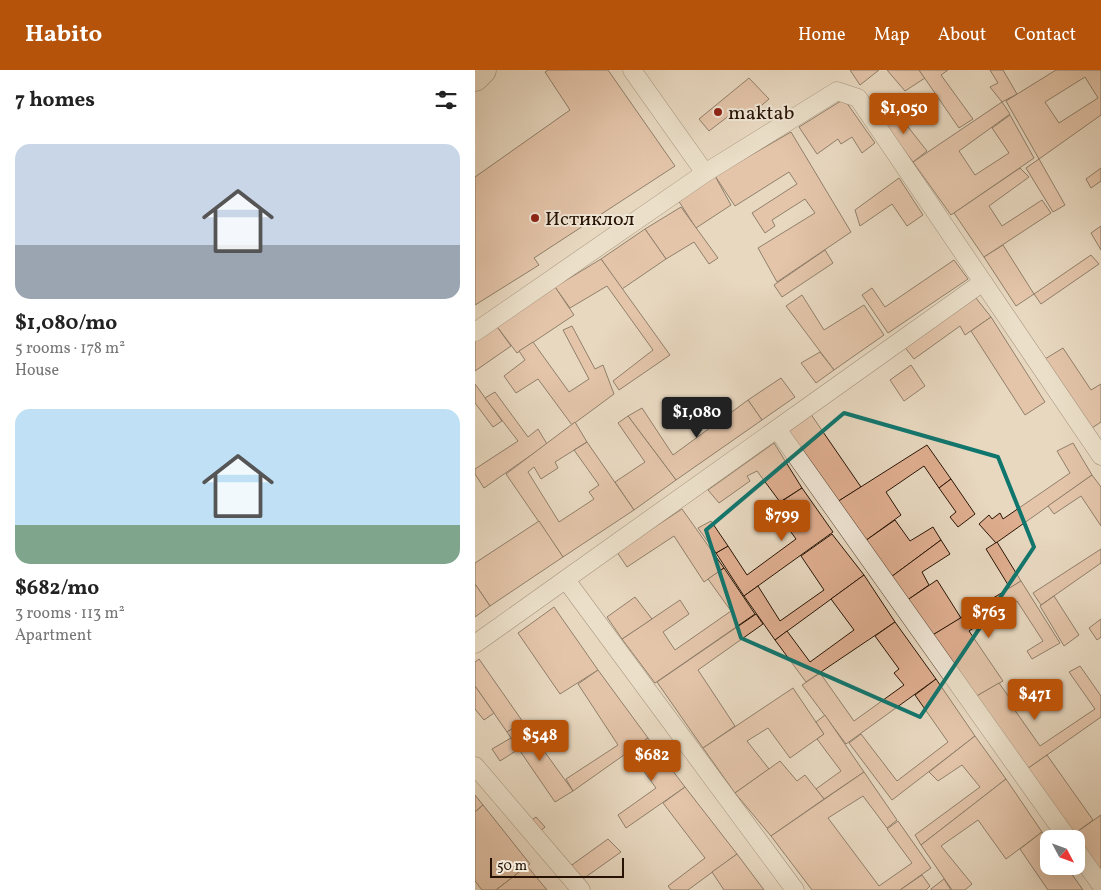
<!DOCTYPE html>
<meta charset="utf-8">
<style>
:root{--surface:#fff;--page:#f6f6f6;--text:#222;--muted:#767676;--accent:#b45309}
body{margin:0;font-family:Vollkorn,serif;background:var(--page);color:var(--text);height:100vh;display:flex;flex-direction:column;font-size:19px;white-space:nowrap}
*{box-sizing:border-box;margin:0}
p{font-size:16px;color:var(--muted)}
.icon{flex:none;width:28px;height:28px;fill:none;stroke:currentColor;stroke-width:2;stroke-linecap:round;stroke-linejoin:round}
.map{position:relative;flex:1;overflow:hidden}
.panel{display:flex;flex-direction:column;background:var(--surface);width:475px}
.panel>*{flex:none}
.needle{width:32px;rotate:131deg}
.buttons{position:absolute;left:565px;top:760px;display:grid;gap:10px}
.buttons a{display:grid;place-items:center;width:45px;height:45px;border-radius:10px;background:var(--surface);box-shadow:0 5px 20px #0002;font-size:25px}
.scale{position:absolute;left:15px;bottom:12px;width:134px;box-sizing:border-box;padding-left:5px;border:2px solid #271304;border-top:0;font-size:14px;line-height:18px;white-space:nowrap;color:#271304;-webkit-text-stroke:4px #f0e6d6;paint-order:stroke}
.price{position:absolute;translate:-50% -42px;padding:0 11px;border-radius:5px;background:var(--accent);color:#fff;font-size:16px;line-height:32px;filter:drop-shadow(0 1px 2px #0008)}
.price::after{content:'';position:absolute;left:50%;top:30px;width:15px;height:11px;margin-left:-8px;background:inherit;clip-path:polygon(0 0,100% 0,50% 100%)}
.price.active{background:#222;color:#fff}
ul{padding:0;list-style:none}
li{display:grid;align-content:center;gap:10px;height:265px;padding:0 15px}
li span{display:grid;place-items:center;height:155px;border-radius:15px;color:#555}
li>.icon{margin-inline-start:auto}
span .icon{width:90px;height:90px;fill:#fffc;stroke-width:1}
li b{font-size:21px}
h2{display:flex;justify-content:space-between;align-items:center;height:60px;padding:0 15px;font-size:21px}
header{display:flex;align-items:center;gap:30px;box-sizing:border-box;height:70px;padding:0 25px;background:var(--accent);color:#fff}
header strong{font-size:24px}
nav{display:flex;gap:28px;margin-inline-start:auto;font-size:18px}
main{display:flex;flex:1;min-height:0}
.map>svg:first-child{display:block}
</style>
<header>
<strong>Habito</strong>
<nav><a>Home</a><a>Map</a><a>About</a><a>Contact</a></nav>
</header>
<main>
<section class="panel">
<h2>7 homes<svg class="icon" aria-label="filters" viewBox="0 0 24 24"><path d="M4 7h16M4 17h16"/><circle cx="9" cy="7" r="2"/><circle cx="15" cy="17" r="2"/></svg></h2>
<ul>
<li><span style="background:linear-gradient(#c9d6e8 65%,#9aa5b1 0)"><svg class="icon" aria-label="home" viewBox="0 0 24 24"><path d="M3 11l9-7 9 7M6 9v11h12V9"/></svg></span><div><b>$1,080/mo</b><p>5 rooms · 178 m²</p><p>House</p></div></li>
<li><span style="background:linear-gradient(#bfe0f5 75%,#7fa58c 0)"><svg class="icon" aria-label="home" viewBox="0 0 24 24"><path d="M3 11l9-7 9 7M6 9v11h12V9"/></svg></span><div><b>$682/mo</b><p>3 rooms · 113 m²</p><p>Apartment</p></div></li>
</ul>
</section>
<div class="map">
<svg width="626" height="820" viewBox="0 0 626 820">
<rect width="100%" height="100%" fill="#e8d8c0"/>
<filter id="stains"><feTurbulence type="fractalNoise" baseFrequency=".004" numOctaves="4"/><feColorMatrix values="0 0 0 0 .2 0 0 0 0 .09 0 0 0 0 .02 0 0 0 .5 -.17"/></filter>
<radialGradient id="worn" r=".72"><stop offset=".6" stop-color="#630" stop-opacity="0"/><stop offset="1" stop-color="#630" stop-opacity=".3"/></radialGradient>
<g fill="#dfae90" stroke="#271304" fill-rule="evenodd">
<path d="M 73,0 L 133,0 L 200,96 L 59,188 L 64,195 L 0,235 L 0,107 L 95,40 L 70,2 Z"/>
<path d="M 375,0 L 404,0 L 385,15 Z"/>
<path d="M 412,0 L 444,0 L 450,8 L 430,21 Z"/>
<path d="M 444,0 L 473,0 L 466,5 L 498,49 L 484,58 Z"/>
<path d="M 515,0 L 528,0 L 542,24 L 527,32 L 515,17 L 523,13 Z"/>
<path d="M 581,0 L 626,0 L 626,45 L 564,89 L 531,31 ZM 610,7 L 623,28 L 584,53 L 570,32 Z"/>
<path d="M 274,8 L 294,29 L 273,47 L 264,38 L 234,61 L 224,49 Z"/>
<path d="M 369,29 L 400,73 L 387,83 L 377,67 L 366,74 L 363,69 L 342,84 L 324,57 Z"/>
<path d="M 527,32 L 535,44 L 484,81 L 500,105 L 534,83 L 517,58 L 535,45 L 559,88 L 476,145 L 438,92 Z"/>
<path d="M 419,39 L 452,81 L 438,92 L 405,48 Z"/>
<path d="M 316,62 L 376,162 L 302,212 L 283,178 L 340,143 L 330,129 L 297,150 L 300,156 L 290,163 L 277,143 L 322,114 L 314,102 L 260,136 L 240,106 Z"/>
<path d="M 564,89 L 590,135 L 578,142 L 551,98 Z"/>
<path d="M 545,98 L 554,107 L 514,136 L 527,156 L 567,130 L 576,143 L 509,187 L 479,143 Z"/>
<path d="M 626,98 L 626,111 L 616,118 L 611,109 Z"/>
<path d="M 240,106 L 256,135 L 221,158 L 203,130 Z"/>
<path d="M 424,108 L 448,145 L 432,156 L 417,134 L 385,156 L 380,140 Z"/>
<path d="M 206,137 L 243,188 L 234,194 L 219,172 L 191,189 L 170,159 Z"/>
<path d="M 626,156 L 626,180 L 616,163 Z"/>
<path d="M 170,159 L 191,189 L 147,219 L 126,189 Z"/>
<path d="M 528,175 L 559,224 L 541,236 L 509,187 Z"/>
<path d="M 350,180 L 358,193 L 307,227 L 299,215 Z"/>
<path d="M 616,185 L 624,194 L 566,234 L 559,224 Z"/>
<path d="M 126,189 L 195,285 L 144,320 L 138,311 L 178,280 L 132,216 L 95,238 L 80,217 Z"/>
<path d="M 479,190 L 493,209 L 413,263 L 387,225 L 397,218 L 410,237 Z"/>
<path d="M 80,217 L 99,245 L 42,283 L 20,254 Z"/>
<path d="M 497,223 L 516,247 L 490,265 L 485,256 L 439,289 L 428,275 Z"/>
<path d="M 327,225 L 349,260 L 389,235 L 409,265 L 359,300 L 311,236 Z"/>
<path d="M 516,247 L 570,332 L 550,345 L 496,261 Z"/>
<path d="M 20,254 L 36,276 L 0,301 L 0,267 Z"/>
<path d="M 97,256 L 120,299 L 128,295 L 139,324 L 97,355 L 63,309 L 41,323 L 29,306 L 50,290 L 44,281 L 58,272 L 94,322 L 114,309 L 88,260 Z"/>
<path d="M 588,278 L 616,320 L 626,314 L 626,352 L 614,360 L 570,289 Z"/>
<path d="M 345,282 L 359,300 L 341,313 L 326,293 Z"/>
<path d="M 436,295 L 450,316 L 429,331 L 415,310 Z"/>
<path d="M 306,308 L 320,327 L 287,350 L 273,330 Z"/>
<path d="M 0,314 L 27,351 L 18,357 L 0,333 Z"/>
<path d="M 20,322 L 53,367 L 63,359 L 72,374 L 9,418 L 0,404 L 0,399 L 43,371 L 10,328 Z"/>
<path d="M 273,330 L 287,350 L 201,410 L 153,346 L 167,338 L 198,385 Z"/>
<path d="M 335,343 L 386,417 L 362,432 L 311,361 Z"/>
<path d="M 153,346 L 201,410 L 159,440 L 140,412 L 170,392 L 143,353 Z"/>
<path d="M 100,352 L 112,372 L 80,392 L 83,398 L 66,409 L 59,397 L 53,402 L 84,452 L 119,429 L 114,422 L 124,415 L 99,380 L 112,372 L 159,440 L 88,487 L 31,404 Z"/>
<path d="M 299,373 L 327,418 L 305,432 L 282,401 L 272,406 L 275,411 L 244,433 L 233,420 Z"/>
<path d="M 598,373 L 617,405 L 521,473 L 504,454 L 514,445 L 517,449 L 525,443 L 528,449 L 595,403 L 582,381 Z"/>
<path d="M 452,375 L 476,409 L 464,418 L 449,396 L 411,422 L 426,445 L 390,471 L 362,432 Z"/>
<path d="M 617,405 L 626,417 L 626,456 L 606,426 L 579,444 L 573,436 Z"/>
<path d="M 476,409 L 500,444 L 483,457 L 475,447 L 481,442 L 464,418 Z"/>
<path d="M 327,418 L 358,462 L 269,526 L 241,483 L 253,476 L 272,505 L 321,469 L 298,437 Z"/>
<path d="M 207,439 L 249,498 L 229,512 L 199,466 L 152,497 L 142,482 Z"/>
<path d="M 420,450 L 435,471 L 458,457 L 466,470 L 416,507 L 390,471 Z"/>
<path d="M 64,451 L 88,487 L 15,536 L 0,514 L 0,493 Z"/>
<path d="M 236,451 L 253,476 L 241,483 L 223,458 Z"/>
<path d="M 357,464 L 389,505 L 300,570 L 269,526 L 283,516 L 305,551 L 349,520 L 326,486 Z"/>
<path d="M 466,470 L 475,484 L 447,502 L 454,515 L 431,531 L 416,507 Z"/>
<path d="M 522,472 L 546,511 L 535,518 L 511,479 Z"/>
<path d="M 626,479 L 626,493 L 566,535 L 558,523 Z"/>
<path d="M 249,498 L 280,544 L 180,613 L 147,569 L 205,530 L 214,544 L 188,562 L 200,580 L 256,541 L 233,509 Z"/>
<path d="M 389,505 L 420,552 L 331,612 L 300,570 L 312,561 L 335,592 L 379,560 L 356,529 Z"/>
<path d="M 462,510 L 486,548 L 456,566 L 431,531 Z"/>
<path d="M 546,511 L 585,573 L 557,589 L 552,581 L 568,571 L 542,531 L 494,561 L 528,611 L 500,627 L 456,566 Z"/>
<path d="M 0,514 L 15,536 L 0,547 Z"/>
<path d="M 579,526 L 604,565 L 589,576 L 565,536 Z"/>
<path d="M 160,527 L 177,549 L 147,569 L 132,547 Z"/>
<path d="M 79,537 L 123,600 L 85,624 L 43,563 Z"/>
<path d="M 281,544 L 288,554 L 223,600 L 260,656 L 228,678 L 182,612 Z"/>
<path d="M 626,549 L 626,567 L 622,570 L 614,558 Z"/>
<path d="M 420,552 L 461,609 L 371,674 L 327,615 L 345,603 L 379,651 L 429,615 L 419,603 L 424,599 L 400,566 Z"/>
<path d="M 4,589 L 48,652 L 32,662 L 0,616 L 0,592 Z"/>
<path d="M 605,596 L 626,626 L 626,647 L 552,699 L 500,627 L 524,613 L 541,637 L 539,639 L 565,676 L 620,639 L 594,602 Z"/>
<path d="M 123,600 L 173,668 L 98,721 L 91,709 L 143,675 L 103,614 Z"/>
<path d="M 461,609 L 500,666 L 417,730 L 374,673 L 386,664 L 422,711 L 473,672 L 440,625 Z"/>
<path d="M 0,616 L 19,643 L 9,650 L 0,639 Z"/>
<path d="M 318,618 L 349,664 L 315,688 L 293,658 L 272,671 L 294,699 L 260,723 L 228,678 Z"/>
<path d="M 350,645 L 389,702 L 349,729 L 341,719 L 366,701 L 342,669 L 349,664 L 341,652 Z"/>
<path d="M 48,652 L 98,721 L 80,732 L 32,662 Z"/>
<path d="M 500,666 L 531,709 L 446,775 L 440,765 L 505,717 L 487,695 L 463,711 L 454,702 Z"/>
<path d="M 36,668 L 44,679 L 25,691 L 17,679 Z"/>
<path d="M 173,668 L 210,717 L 151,758 L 143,745 L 181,718 L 154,681 Z"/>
<path d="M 572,685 L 618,750 L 599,764 L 552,699 Z"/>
<path d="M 305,691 L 322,711 L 330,705 L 349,729 L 296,766 L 260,723 Z"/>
<path d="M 389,702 L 422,750 L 412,758 L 388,726 L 353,748 L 404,816 L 437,793 L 412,759 L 423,751 L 456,798 L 425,820 L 337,820 L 296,766 Z"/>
<path d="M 531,709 L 567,762 L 531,789 L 503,750 L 466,776 L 497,814 L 490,820 L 477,820 L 446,775 Z"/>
<path d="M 210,717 L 262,784 L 213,820 L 196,820 L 193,816 L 230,788 L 188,733 Z"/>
<path d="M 0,725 L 8,735 L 0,742 Z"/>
<path d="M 8,735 L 55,794 L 21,820 L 7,820 L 0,811 L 0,742 Z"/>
<path d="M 626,745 L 626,800 L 599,764 Z"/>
<path d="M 61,747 L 70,757 L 64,762 L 54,752 Z"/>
<path d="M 567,762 L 574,772 L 574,796 L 591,796 L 608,820 L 573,820 L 545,779 Z"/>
<path d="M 133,769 L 146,782 L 105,811 L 94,797 Z"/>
<path d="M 262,784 L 289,820 L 249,820 L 237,802 Z"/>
<path d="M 52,796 L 72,820 L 21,820 Z"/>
<path d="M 447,805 L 455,816 L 451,820 L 425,820 Z"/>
<path d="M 469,809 L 476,820 L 456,820 L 456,819 Z"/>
</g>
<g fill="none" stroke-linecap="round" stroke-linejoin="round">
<defs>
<g id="minor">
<path d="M 157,0 L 230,103"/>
<path d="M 0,262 L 230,103 L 362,21 L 383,28 L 626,386"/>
<path d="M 302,359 L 593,769"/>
<path d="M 91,510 L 320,820"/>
<path d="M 0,574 L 508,212"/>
<path d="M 0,696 L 106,820"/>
<path d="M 601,780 L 626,815"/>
</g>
<path id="primary" d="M 0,7 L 7,0"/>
</defs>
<use href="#minor" stroke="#574433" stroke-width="19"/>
<use href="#primary" stroke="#271304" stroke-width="29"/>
<use href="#minor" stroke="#f0e6d6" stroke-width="18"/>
<use href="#primary" stroke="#e8d8c0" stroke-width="28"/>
</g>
<path d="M0 0H626V820H0ZM 369,343 L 523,387 L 559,477 L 445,647 L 266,568 L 231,460 Z" fill="#e8d8c0" fill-opacity=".55" fill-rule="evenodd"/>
<path fill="none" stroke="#0f766e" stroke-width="4" stroke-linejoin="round" d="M 369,343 L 523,387 L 559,477 L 445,647 L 266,568 L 231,460 Z"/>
<g fill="#8f2418" stroke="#f0e6d6" stroke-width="2">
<circle cx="243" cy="42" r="5"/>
<circle cx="60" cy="148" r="5"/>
</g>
<g text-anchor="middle" stroke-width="4" stroke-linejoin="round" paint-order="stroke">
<g font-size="20" fill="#271304" stroke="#f0e6d6" text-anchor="start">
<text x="253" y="49">maktab</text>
<text x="70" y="155">Истиклол</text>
</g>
</g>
<rect width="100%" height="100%" filter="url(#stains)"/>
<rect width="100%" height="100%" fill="url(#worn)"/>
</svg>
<div class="buttons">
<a><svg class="needle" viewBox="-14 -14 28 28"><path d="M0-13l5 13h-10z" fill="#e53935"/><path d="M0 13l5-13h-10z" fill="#767676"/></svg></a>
</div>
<div class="scale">50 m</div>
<b class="price" style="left:429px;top:65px">$1,050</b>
<b class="price active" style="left:222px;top:369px">$1,080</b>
<b class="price" style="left:307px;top:472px">$799</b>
<b class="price" style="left:514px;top:569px">$763</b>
<b class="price" style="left:560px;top:651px">$471</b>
<b class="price" style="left:65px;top:692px">$548</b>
<b class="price" style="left:177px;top:712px">$682</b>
</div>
</main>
